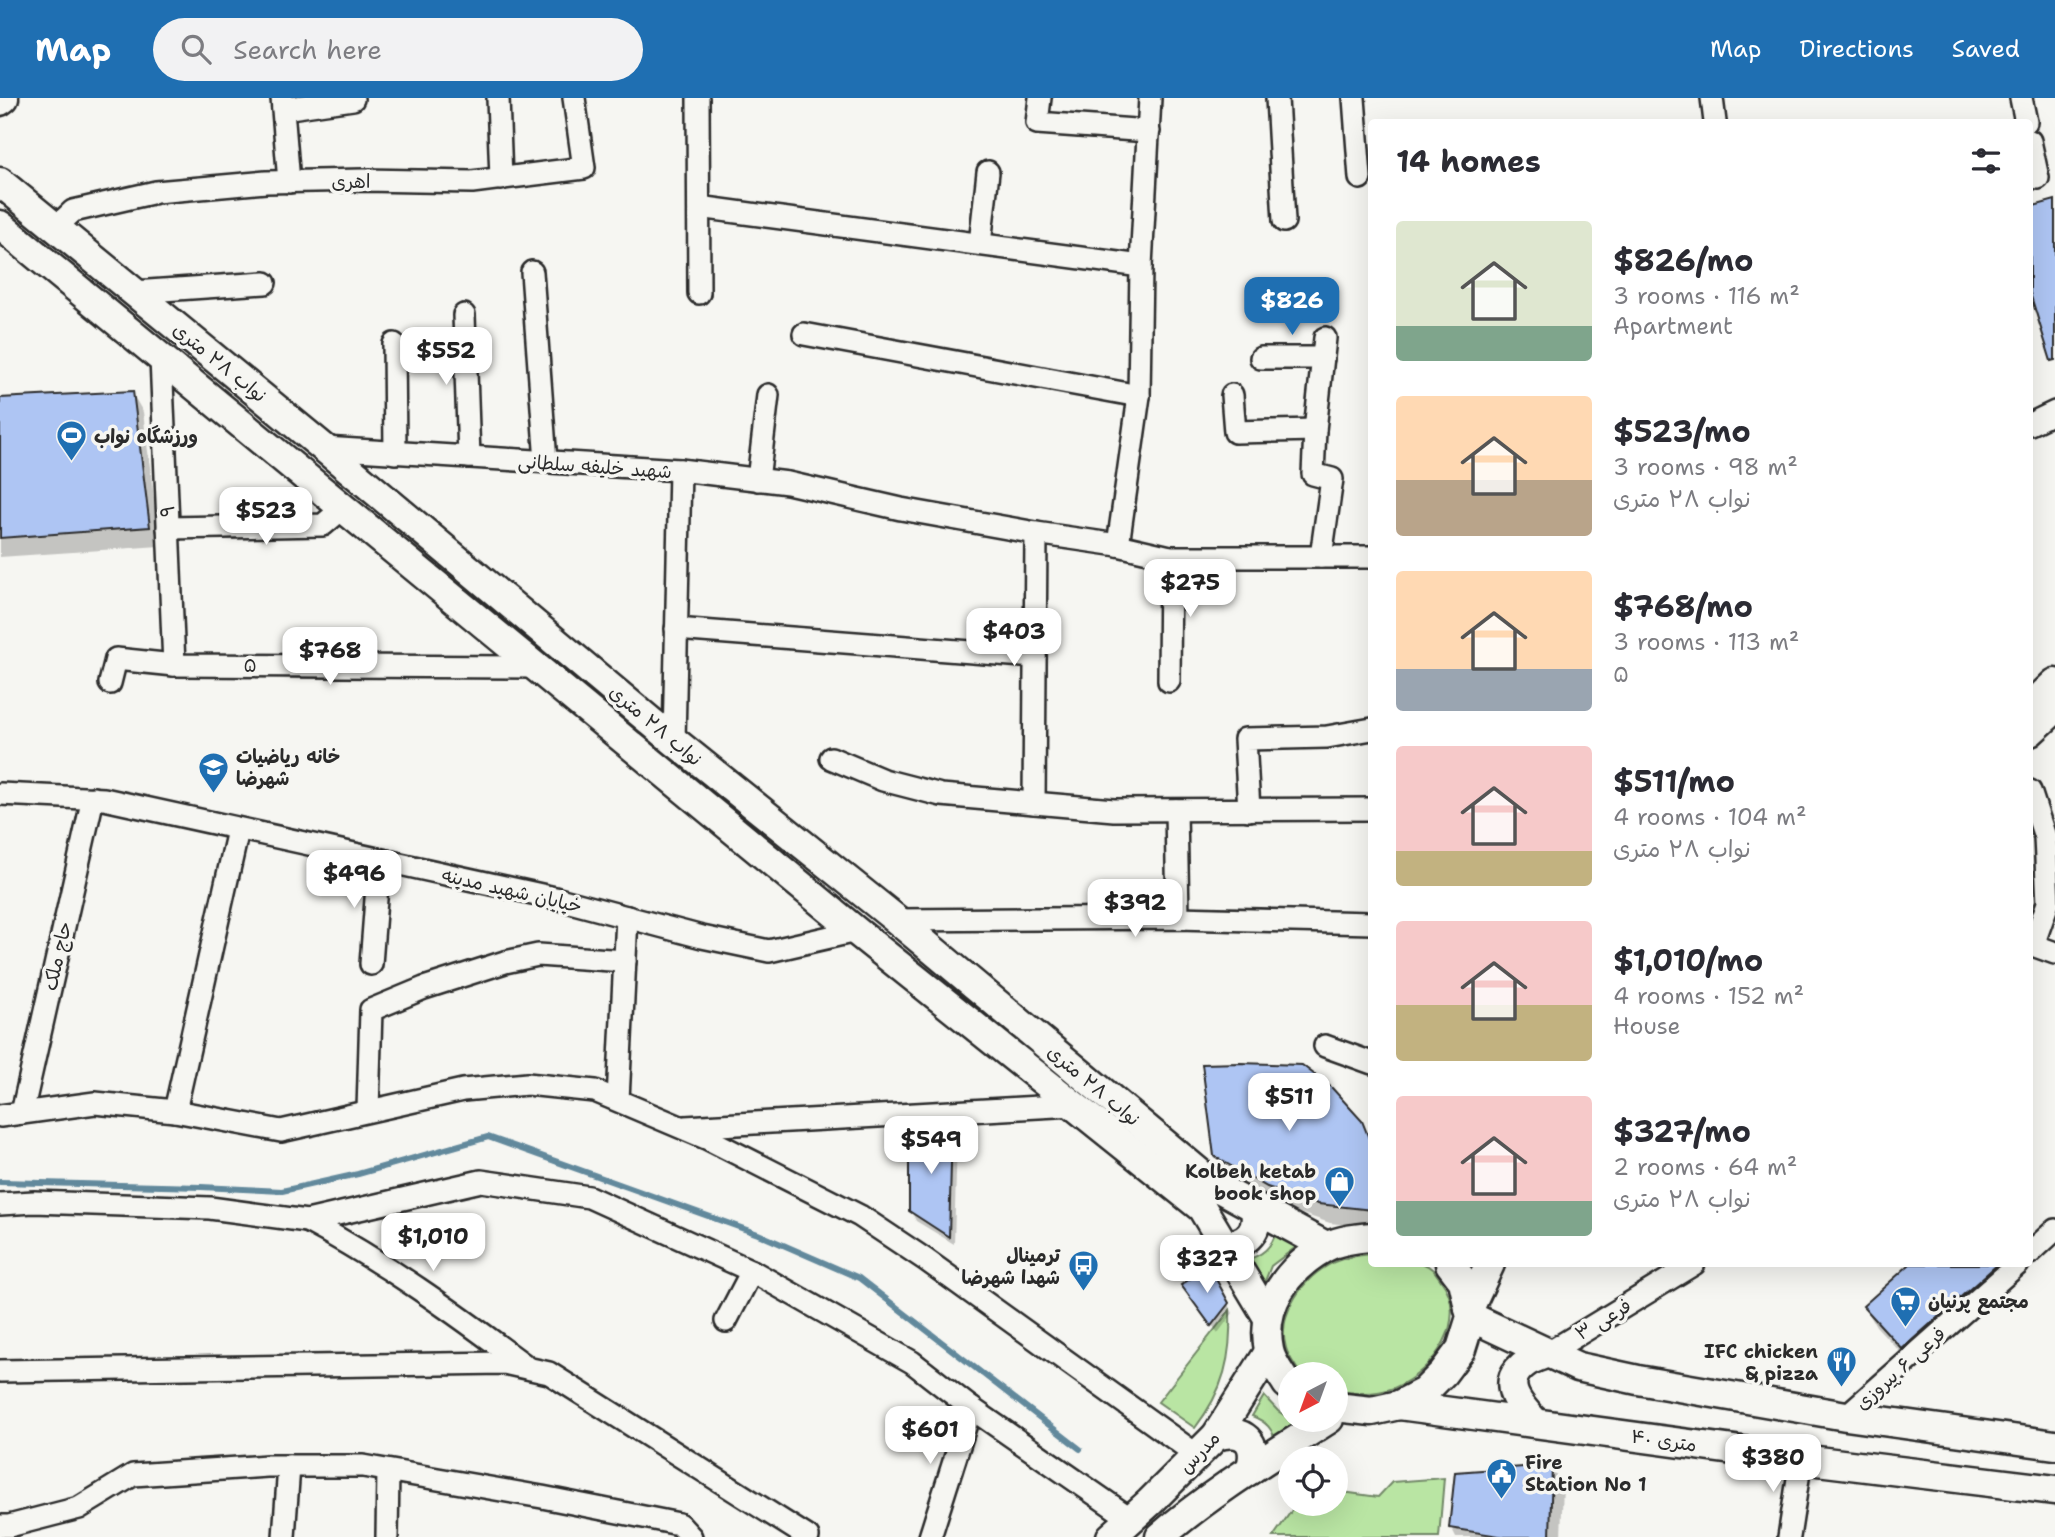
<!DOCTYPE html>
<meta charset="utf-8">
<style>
:root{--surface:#fff;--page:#f2f2f3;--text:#2b2b33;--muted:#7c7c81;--accent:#1f6fb2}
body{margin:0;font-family:"Shantell Sans","Playpen Sans Arabic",sans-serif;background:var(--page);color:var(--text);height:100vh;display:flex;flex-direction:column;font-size:26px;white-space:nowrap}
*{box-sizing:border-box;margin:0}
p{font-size:23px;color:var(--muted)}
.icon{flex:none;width:38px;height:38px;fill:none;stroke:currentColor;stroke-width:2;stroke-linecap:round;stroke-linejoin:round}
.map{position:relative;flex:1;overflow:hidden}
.sheet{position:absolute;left:1368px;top:21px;width:665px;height:1148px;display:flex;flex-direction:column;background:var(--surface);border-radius:7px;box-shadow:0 7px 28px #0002}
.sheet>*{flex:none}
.needle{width:46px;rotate:221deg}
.buttons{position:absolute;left:1278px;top:1264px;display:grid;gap:14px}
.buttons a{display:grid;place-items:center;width:70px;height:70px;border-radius:50%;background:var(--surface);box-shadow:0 7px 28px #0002;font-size:35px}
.price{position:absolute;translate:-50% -60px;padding:0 16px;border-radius:14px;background:#fff;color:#222;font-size:23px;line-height:46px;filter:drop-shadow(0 2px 4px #0008)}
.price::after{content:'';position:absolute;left:50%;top:42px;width:21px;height:16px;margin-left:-10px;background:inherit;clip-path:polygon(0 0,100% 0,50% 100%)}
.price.selected{background:var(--accent);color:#fff}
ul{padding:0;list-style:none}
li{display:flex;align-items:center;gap:21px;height:175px;padding:0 28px}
li span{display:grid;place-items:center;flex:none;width:196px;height:140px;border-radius:7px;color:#555}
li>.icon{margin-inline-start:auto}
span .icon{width:84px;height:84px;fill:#fffc;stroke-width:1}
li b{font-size:30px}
h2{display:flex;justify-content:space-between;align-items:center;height:84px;padding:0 28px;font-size:30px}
header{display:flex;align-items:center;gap:42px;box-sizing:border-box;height:98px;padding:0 35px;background:var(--accent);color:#fff}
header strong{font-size:33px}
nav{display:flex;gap:38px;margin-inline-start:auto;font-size:24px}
.search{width:490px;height:63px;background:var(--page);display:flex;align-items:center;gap:18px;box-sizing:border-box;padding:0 24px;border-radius:38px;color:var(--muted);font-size:26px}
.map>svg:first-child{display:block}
</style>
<header>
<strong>Map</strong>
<div class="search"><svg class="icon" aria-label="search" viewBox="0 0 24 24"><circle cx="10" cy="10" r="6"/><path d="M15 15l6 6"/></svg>Search here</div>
<nav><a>Map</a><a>Directions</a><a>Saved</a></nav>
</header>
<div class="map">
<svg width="2055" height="1439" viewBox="0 0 2055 1439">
<rect width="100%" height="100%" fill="#f6f6f2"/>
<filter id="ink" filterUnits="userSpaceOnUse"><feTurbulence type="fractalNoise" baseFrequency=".0143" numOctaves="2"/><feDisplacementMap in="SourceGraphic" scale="14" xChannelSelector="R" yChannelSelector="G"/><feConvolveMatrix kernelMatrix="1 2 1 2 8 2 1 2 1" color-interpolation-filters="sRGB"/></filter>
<g filter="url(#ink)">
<g fill="#b9e5a3" stroke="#728867" stroke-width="2">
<path d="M 1277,1131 L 1300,1146 L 1271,1168 L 1263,1188 L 1243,1163 C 1262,1158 1272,1150 1277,1131 Z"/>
<path d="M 1372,1156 L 1372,1166 L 1424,1166 C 1432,1169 1435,1174 1440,1181 C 1471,1220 1435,1273 1394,1290 C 1375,1297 1355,1296 1335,1292 L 1335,1276 L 1302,1276 L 1299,1274 C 1295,1267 1288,1258 1286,1250 C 1276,1216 1304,1178 1334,1164 C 1346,1159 1359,1157 1372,1156 Z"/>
<path d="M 1230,1212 C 1232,1259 1224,1292 1195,1330 L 1158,1304 Z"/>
<path d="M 1264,1298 L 1278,1313 L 1303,1330 L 1276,1346 C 1273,1331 1267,1324 1252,1318 Z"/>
<path d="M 1444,1380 L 1439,1439 L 1273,1439 L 1297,1405 L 1335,1405 L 1335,1393 L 1378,1399 L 1392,1384 Z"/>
</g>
<g fill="#0003">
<path d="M 132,295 L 143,314 L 160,448 L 0,459 L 0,302 Z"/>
<path d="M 1360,1024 L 1372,1044 L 1372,1130 L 1330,1125 L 1279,1108 L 1227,1077 L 1215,1058 Z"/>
<path d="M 951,1031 L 957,1040 L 954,1146 L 916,1123 L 911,1113 Z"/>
<path d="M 1913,1166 L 1985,1166 L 2002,1191 L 1914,1269 L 1876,1228 L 1865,1209 Z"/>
<path d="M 1209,1171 L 1233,1215 L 1218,1235 L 1189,1196 Z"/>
<path d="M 1551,1369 L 1563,1388 L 1561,1439 L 1456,1439 L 1451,1429 Z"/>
</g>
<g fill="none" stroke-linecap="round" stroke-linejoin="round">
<path stroke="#62899c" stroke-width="6" d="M 0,1084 L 201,1089 L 282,1093 L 358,1076 L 488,1039 L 758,1136 L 859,1180 L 1080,1351"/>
</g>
<g fill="#aec5f3" stroke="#2b2b2b" stroke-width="2">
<path d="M 2055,102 L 2055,262 L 2051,263 L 2030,195 L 2030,109 Z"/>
<path d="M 133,293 L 150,429 L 0,440 L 0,300 Z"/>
<path d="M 1240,965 L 1302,967 L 1332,990 L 1362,1023 L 1372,1048 L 1372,1112 L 1318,1106 L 1267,1089 L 1214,1058 L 1202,966 Z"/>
<path d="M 952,1029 L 949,1139 L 909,1113 L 909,1031 Z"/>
<path d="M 1910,1166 L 1998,1166 L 1902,1251 L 1863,1208 Z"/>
<path d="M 1209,1168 L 1229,1205 L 1211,1228 L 1181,1187 Z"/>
<path d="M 1552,1367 L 1550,1439 L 1505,1439 L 1449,1430 L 1455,1374 Z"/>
</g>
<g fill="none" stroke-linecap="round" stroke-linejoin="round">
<defs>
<g id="minor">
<path d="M 282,0 L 289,84"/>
<path d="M 498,0 L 501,81"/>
<path d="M 698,0 L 699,195"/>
<path d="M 1040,0 L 1037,25 L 1149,33"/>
<path d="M 1277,0 L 1284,123"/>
<path d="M 1354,0 L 1360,80"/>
<path d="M 1712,0 L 1715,24"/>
<path d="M 2021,0 L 2026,24"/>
<path d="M 283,11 L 353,1"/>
<path d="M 2030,43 L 2038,80"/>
<path d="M 699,109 L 1141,168"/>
<path d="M 55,130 L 73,113 L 156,94 L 266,84 L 364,82 L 472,84 L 584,70 L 574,0"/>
<path d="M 980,146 L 988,74"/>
<path d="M 532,174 L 546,364"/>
<path d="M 134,194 L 265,185"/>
<path d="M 464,217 L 469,359"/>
<path d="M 804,236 L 1139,298"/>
<path d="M 394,246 L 395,355"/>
<path d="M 161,260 L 174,567"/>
<path d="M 1261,260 L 1323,260"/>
<path d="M 1232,297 L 1235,334 L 1315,332"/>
<path d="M 2030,326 L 2055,314"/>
<path d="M 324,350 L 680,372 L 788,385 L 901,411 L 1036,435 L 1118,447 L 1170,459 L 1372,459"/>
<path d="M 758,382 L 768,297"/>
<path d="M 168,430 L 323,427 L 343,410"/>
<path d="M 1118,447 L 1139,298 L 1141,168 L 1150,0"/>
<path d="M 1321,459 L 1332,381 L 1313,376 L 1315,332 L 1325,240"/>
<path d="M 676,531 L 1035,559"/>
<path d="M 1169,583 L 1170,459"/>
<path d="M 110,585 L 116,561 L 174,567 L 536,569"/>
<path d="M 674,643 L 680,372"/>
<path d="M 831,660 L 883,682 L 941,697 L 1114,712 L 1372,711"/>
<path d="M 2030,693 L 2045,739 L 2048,805 L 2033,847"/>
<path d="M 0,696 L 104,701 L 555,800 L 702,839 L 769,853 L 856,833"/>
<path d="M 1034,705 L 1036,435"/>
<path d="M 1176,712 L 1178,820"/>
<path d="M 1249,712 L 1245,641 L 1327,639 L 1372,631"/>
<path d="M 897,822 L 1178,820 L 1372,825"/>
<path d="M 2030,846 L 2055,855"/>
<path d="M 371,866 L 379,762"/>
<path d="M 1325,948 L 1372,965"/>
<path d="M 618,1002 L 627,819"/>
<path d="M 368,1012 L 371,912 L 424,890 L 505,864 L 538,857 L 625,863"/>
<path d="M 175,1013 L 238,732"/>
<path d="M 22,1015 L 93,700"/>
<path d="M 0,1018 L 95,1005 L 175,1013 L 281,1033 L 463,992 L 527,986 L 595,993 L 706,1040 L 860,1118 L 926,1162 L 1197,1357"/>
<path d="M 685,1029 L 1074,1007"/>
<path d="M 0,1106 L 34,1104 L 210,1110 L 307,1123 L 481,1083 L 589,1099 L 752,1173 L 912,1264 L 971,1310 L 1131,1421"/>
<path d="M 307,1123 C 384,1164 454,1214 523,1266"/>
<path d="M 2030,1155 L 2055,1132"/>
<path d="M 726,1223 L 752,1173"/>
<path d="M 1548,1255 L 1694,1166"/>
<path d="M 0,1273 L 504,1265 L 549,1275 L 808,1439"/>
<path d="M 1846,1318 L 2018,1166"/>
<path d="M 0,1428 L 9,1428 L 79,1410 L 133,1377 L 267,1368 L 363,1368 L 542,1399 L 679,1426 L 691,1439"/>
<path d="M 284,1439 L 289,1368"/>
<path d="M 387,1439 L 388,1373"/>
<path d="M 930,1439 L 971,1310"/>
<path d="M 1789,1439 L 1801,1361"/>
</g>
<g id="major">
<path d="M 0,3 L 4,0"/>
<path d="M 0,84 L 324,350 L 674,643 L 897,822 L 1215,1088 L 1326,1148"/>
<path d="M 0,127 L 856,833 L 1202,1110 L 1267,1218"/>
<path d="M 2030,609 L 2055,585"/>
<path d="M 2030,634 L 2055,611"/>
<path d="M 1224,1147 C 1247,1147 1261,1132 1254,1109"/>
<path d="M 1469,1211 L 1490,1166"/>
<path d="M 1471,1219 L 1578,1269 L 1638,1282 L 1846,1318 L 2055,1347"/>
<path d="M 1290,1288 L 1287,1286 C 1281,1276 1271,1264 1269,1252 C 1260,1208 1287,1171 1324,1150 C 1338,1142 1356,1140 1372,1139"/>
<path d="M 1399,1307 L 1801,1361 L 2055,1392"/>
<path d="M 1335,1309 L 1372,1313 L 1399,1307 L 1424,1294 L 1443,1275 L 1461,1251 L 1471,1219 L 1463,1183 L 1450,1166"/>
<path d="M 1535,1324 C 1518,1306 1498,1284 1527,1264 C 1533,1260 1541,1258 1548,1255"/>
<path d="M 1216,1338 C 1243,1329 1260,1344 1250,1372"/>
<path d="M 1111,1439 L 1150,1404 L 1216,1338 L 1269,1254"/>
<path d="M 1160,1439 C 1211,1394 1272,1358 1329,1321"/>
</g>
</defs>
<use href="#minor" stroke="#2b2b2b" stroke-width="26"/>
<use href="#major" stroke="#2b2b2b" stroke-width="33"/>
<use href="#minor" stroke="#f6f6f2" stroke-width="21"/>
<use href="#major" stroke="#f6f6f2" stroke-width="28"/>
</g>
</g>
<defs>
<symbol id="stadium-pin" viewBox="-11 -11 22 30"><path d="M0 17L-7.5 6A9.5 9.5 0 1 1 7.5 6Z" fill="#1f6fb2" stroke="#f6f6f2"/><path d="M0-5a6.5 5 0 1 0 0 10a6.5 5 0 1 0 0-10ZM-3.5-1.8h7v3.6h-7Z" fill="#fff"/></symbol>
<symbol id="school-pin" viewBox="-11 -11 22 30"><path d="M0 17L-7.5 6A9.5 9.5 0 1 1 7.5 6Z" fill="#1f6fb2" stroke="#f6f6f2"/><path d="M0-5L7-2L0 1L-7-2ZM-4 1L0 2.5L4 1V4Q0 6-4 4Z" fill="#fff"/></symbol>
<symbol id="shop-pin" viewBox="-11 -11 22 30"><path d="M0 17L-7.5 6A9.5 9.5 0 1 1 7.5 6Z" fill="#1f6fb2" stroke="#f6f6f2"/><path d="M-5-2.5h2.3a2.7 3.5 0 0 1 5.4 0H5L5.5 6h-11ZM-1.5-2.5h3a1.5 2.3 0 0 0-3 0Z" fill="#fff"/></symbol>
<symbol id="bus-pin" viewBox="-11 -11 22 30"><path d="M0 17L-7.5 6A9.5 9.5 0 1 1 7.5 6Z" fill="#1f6fb2" stroke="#f6f6f2"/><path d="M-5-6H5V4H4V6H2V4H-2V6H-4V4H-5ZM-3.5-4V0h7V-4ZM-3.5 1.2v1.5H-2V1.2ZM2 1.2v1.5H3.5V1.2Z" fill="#fff"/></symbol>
<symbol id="supermarket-pin" viewBox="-11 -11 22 30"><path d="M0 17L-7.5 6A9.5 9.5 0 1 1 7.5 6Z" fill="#1f6fb2" stroke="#f6f6f2"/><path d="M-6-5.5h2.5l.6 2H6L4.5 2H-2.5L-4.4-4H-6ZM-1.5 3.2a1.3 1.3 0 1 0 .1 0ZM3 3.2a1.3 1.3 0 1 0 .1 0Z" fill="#fff"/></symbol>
<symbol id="restaurant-pin" viewBox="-11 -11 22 30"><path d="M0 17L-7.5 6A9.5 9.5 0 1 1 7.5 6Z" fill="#1f6fb2" stroke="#f6f6f2"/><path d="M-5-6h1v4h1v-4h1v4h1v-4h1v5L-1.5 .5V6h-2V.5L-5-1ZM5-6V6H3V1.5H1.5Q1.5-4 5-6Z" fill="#fff"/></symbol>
<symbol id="civic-pin" viewBox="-11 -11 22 30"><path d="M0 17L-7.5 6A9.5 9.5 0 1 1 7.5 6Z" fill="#1f6fb2" stroke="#f6f6f2"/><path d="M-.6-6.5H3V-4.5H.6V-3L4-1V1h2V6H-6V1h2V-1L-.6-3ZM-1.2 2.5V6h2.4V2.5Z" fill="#fff"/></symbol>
</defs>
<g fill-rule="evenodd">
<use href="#stadium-pin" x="54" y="320" width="35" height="47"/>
<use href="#school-pin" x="196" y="652" width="35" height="47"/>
<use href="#shop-pin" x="1322" y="1066" width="35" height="47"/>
<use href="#bus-pin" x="1066" y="1150" width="35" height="47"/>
<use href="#supermarket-pin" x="1888" y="1186" width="35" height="47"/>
<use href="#restaurant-pin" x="1824" y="1246" width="35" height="47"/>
<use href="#civic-pin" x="1484" y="1358" width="35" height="47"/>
</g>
<g text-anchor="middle" stroke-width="7" stroke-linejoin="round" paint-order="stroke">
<g font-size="19" fill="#2b2b2b" stroke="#f6f6f2">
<text transform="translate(351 83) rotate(-1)" y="7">اهری</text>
<text transform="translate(220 264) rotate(39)" y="7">نواب ۲۸ متری</text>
<text transform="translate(595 368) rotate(4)" y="7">شهید خلیفه سلطانی</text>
<text transform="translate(167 413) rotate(-92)" y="7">۹</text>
<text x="250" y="574">۵</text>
<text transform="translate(656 627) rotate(40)" y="7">نواب ۲۸ متری</text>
<text transform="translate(512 792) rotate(13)" y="7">خیابان شهید مدینه</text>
<text transform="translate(57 858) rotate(-77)" y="7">حاج ملک</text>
<text transform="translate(1094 987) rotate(40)" y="7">نواب ۲۸ متری</text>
<text transform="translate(1603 1221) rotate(-31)" y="7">فرعی ۳</text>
<text transform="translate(1900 1270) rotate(-42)" y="7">فرعی ۶ پیروزی</text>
<text transform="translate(1664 1342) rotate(8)" y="7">۴۰ متری</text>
<text transform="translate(1199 1354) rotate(-47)" y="7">مدرس</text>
</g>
<g font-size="19" font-weight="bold" fill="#2b2b2b" stroke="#f6f6f2" text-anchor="start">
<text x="94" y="345">ورزشگاه نواب</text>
<text x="236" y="665">خانه ریاضیات<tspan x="236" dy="22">شهرضا</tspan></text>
<text x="1316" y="1080" text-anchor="end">Kolbeh ketab<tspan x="1316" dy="22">book shop</tspan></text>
<text x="1060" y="1164" text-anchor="end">ترمینال<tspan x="1060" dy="22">شهدا شهرضا</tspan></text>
<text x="1928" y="1210">مجتمع پرنیان</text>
<text x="1818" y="1260" text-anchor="end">IFC chicken<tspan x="1818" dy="22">&amp; pizza</tspan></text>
<text x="1525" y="1371">Fire<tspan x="1525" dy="22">Station No 1</tspan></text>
</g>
</g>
</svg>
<div class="buttons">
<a><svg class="needle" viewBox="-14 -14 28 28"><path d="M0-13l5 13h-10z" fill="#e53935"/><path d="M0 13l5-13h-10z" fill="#7c7c81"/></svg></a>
<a><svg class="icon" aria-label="locate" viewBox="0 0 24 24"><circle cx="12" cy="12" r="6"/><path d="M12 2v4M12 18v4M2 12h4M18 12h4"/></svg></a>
</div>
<b class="price selected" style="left:1292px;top:239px">$826</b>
<b class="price" style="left:446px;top:289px">$552</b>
<b class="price" style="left:266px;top:449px">$523</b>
<b class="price" style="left:1190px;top:521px">$275</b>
<b class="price" style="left:1014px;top:570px">$403</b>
<b class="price" style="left:330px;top:589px">$768</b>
<b class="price" style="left:354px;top:812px">$496</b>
<b class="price" style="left:1135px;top:841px">$392</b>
<b class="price" style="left:1289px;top:1035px">$511</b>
<b class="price" style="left:931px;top:1078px">$549</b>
<b class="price" style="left:433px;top:1175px">$1,010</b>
<b class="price" style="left:1207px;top:1197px">$327</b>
<b class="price" style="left:930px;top:1368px">$601</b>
<b class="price" style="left:1773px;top:1396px">$380</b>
<section class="sheet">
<h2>14 homes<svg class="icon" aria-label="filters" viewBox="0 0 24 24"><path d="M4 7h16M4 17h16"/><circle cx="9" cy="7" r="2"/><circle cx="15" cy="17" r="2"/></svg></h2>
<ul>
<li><span style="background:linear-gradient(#dfe7d0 75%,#7fa58c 0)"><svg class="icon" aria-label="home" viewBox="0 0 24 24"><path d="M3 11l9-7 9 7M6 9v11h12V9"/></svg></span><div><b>$826/mo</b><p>3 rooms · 116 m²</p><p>Apartment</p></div></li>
<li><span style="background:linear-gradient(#ffd9b3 60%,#b9a48a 0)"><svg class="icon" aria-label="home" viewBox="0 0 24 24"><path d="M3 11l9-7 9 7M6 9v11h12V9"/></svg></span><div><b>$523/mo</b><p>3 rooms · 98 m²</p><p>نواب ۲۸ متری</p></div></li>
<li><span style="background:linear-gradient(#ffd9b3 70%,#9aa5b1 0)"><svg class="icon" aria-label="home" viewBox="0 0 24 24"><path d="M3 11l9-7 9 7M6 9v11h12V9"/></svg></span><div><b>$768/mo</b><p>3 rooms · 113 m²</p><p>۵</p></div></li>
<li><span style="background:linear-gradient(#f6c9c9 75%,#c2b280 0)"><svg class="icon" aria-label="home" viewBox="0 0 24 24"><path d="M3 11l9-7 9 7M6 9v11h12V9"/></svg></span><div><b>$511/mo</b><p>4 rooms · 104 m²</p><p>نواب ۲۸ متری</p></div></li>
<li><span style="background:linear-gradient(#f6c9c9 60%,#c2b280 0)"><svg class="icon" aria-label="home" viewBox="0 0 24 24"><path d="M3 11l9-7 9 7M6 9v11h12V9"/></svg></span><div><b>$1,010/mo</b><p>4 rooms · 152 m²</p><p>House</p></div></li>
<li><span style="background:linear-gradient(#f6c9c9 75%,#7fa58c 0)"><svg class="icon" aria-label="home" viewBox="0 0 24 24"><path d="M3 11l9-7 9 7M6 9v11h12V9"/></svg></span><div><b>$327/mo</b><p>2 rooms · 64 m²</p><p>نواب ۲۸ متری</p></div></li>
</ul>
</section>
</div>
